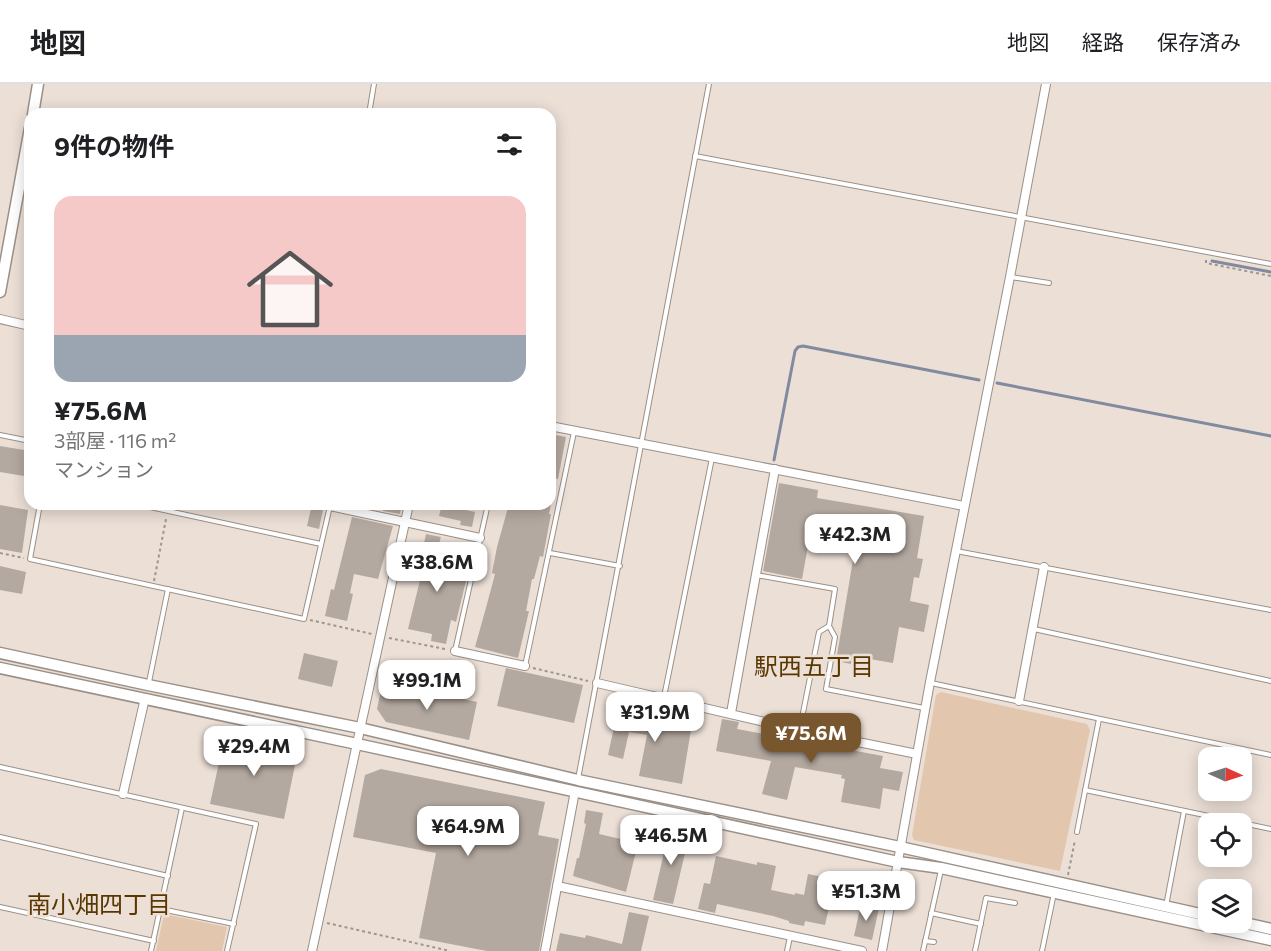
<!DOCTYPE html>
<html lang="ja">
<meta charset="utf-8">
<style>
:root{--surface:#fff;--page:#f6f6f6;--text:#202124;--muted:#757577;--line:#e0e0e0;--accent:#78572e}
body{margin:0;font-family:Commissioner,"Noto Sans JP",sans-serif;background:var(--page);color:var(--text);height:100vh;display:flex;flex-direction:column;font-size:22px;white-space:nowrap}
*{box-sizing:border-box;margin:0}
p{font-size:20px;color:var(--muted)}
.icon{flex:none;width:33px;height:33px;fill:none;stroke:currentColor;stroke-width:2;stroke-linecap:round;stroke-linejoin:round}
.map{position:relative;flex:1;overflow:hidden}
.drawer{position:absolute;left:24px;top:24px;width:532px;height:402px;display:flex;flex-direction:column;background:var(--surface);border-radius:18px;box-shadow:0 3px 15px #0003}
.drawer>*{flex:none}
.needle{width:39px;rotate:93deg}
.buttons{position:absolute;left:1198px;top:663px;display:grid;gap:12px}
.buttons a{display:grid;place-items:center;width:54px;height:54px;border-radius:12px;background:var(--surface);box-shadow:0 3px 15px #0003;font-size:30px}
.price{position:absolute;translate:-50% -51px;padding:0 14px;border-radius:12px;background:#fff;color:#222;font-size:20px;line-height:39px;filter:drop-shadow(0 2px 3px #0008)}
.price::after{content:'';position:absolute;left:50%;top:36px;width:18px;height:14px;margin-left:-9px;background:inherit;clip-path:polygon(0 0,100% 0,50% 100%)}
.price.active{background:var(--accent);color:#fff}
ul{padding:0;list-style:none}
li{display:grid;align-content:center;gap:12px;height:318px;padding:0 30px}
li+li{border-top:2px solid var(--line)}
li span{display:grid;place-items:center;height:186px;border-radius:18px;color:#555}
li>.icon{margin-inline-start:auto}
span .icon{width:108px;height:108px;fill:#fffc;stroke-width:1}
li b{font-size:26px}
h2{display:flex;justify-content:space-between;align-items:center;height:72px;padding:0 30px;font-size:26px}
header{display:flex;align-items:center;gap:36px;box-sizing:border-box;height:84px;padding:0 30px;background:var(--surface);border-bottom:2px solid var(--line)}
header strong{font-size:28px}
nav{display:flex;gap:33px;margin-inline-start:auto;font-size:21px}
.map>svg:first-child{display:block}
</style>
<header>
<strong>地図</strong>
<nav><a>地図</a><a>経路</a><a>保存済み</a></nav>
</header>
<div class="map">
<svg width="1271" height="867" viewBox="0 0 1271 867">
<rect width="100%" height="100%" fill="#ebdfd6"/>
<g fill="#e3c6ae">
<path d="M 941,608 L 1087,640 L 1090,646 L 1060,787 L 914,756 L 912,751 L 936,611 Z"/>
<path d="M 164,830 L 227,843 L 222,867 L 156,867 Z"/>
</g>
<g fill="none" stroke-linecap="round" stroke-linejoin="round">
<g stroke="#818a9e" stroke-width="3">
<path d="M 1212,177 L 1271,188"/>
<path d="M 997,299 L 1271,352"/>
<path d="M 774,376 L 795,267 L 798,263 L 803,262 L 979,296"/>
</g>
</g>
<g fill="#b4a9a0">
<path d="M 550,350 L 566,353 L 558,395 L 550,393 Z"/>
<path d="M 0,362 L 30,367 L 30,393 L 0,388 Z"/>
<path d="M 779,399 L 818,406 L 817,414 L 924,432 L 917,474 L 923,475 L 919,494 L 914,493 L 910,517 L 929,521 L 924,548 L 899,543 L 893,579 L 852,572 L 851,580 L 836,577 L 856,458 L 810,451 L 802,495 L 763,487 Z"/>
<path d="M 312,420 L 324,421 L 319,445 L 307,442 Z"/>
<path d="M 385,420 L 402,420 L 400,430 L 383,427 Z"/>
<path d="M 442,420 L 457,420 L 457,424 L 475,428 L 472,443 L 460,441 L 461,437 L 439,432 Z"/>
<path d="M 509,420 L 551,420 L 549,430 L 551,430 L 543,473 L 540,472 L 534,495 L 532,495 L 526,527 L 529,527 L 518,574 L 475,563 L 487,520 L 495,490 L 492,489 L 497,463 Z"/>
<path d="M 0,421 L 28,426 L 22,469 L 0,465 Z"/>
<path d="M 352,433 L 393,442 L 378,495 L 354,490 L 350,509 L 353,510 L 347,537 L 325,532 L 331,505 L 334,506 Z"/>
<path d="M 426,450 L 441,453 L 436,470 L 460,476 L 455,494 L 466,497 L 456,538 L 451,536 L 446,560 L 431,557 L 432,550 L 408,545 L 423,484 L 419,483 Z"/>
<path d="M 0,482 L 26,488 L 22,510 L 0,506 Z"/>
<path d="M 304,569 L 338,577 L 332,603 L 298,595 Z"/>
<path d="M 506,584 L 583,601 L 574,639 L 497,622 Z"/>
<path d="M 383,597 L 477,618 L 469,656 L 386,638 L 377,625 Z"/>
<path d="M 638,627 L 660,631 L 661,628 L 693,634 L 682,700 L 639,692 L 647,651 L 629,648 L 623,675 L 608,671 L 614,643 L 609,642 L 612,628 L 637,632 Z"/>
<path d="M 722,635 L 739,638 L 737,645 L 883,672 L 880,684 L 903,688 L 899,707 L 883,704 L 880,725 L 841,718 L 845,695 L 841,694 L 842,691 L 795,683 L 787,716 L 762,710 L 771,677 L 716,667 Z"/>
<path d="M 225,651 L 298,666 L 284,735 L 210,720 Z"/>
<path d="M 381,685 L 545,718 L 538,751 L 559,755 L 539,867 L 487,867 L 419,854 L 436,769 L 353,753 L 365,691 Z"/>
<path d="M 586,726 L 603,729 L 599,750 L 638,759 L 626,808 L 573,792 L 577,774 L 579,774 L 586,740 L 584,739 Z"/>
<path d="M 670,743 L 690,748 L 673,820 L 653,816 Z"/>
<path d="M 716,772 L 757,781 L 757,778 L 776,782 L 771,806 L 795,811 L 795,809 L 804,811 L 808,790 L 833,795 L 834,791 L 862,796 L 858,815 L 832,810 L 825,841 L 805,837 L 804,842 L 789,839 L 789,837 L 773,832 L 717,820 L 715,829 L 698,825 L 704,799 L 710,800 Z"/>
<path d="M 861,820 L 879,824 L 872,856 L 854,852 Z"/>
<path d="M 629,828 L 649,832 L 641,867 L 556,867 L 560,849 L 585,854 L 586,851 L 622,860 Z"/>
</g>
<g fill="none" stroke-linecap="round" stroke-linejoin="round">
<defs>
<g id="service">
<path d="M 369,30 L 374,0"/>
<path d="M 695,72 L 1271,180"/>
<path d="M 1011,193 L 1049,199"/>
<path d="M 0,351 L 30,357"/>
<path d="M 40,420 L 30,475 L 304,535 L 330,422"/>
<path d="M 136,420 L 321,460"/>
<path d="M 956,467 L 1271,526"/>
<path d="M 550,469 L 620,482"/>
<path d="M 756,491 L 835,505 L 829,542 L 835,553 L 826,605 L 924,624"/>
<path d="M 1034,545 L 1271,597"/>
<path d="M 455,567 L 488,420"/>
<path d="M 525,582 L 574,348"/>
<path d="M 149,598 L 168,505"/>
<path d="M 931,599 L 1271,671"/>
<path d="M 664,613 L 712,374"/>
<path d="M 800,644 L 819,548 L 829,542"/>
<path d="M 0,683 L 256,740 L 227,867"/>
<path d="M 578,695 L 709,0"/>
<path d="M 1085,706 L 1271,745"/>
<path d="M 1077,748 L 1099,635"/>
<path d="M 0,753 L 168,792"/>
<path d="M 1166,822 L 1184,727"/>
<path d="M 0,823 L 154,857"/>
<path d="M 161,825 L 234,840"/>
<path d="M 931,829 L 981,840"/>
<path d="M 925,857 L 934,858"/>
<path d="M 151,867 L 182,724"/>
<path d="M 787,867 L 790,853"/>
<path d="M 923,867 L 941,786"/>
<path d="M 975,867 L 986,814 L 1015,819"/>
<path d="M 1042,867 L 1054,809"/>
</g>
<g id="minor">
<path d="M 0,235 L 30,242"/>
<path d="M 550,342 L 964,422"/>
<path d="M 330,422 L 480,454"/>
<path d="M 455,567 L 525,582"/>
<path d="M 597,599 L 799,646 L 917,670"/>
<path d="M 1019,617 L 1044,483"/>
<path d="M 731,629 L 775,385"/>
<path d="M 123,710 L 145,614"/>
<path d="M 557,802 L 862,867"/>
<path d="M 312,867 L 409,420"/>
<path d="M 545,867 L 575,707"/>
<path d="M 882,867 L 930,598 L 1010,193 L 1046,0"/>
</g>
<g id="tertiary">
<path d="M 33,30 L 38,0"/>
<path d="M 0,208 L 30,44"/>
<path d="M 0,569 L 148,601 L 360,644 L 578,696 L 900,763 L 1209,832"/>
<path d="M 0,584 L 357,660 L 898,778 L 941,784 L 1271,856"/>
<path d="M 1240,838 L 1271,845"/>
</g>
</defs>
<use href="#service" stroke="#9b9087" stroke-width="6"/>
<use href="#minor" stroke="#9b9087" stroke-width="10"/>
<use href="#tertiary" stroke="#9b9087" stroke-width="13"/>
<g stroke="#9f968f" stroke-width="2" stroke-dasharray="3 3" stroke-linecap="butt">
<path d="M 1206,176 L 1206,179 L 1271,192"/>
<path d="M 0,469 L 24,474"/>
<path d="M 154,497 L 166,435"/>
<path d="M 310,536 L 372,550"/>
<path d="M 389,554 L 445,565"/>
<path d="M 533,584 L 588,597"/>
<path d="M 1068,791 L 1075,756"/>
<path d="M 327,839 L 450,867"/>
</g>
<use href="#service" stroke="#fff" stroke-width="4"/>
<use href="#minor" stroke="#fff" stroke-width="8"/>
<use href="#tertiary" stroke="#fff" stroke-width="10"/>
</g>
<g text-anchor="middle" stroke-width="5" stroke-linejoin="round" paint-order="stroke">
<g font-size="24" fill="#5a3701" stroke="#ebdfd6">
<text x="814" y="591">駅西五丁目</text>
<text x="99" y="829">南小畑四丁目</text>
</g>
</g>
</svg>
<div class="buttons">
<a><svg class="needle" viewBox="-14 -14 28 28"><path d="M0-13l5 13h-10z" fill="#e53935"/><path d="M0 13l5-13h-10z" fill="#757577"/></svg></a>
<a><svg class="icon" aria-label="locate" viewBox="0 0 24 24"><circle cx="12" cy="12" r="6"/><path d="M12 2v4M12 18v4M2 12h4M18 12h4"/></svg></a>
<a><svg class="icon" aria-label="layers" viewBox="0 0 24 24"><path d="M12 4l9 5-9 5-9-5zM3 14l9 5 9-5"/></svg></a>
</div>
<b class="price" style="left:855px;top:481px">¥42.3M</b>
<b class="price" style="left:437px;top:509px">¥38.6M</b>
<b class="price" style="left:427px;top:627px">¥99.1M</b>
<b class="price" style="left:655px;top:659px">¥31.9M</b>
<b class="price active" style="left:811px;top:680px">¥75.6M</b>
<b class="price" style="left:254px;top:693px">¥29.4M</b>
<b class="price" style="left:468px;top:773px">¥64.9M</b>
<b class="price" style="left:671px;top:782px">¥46.5M</b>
<b class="price" style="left:866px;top:838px">¥51.3M</b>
<section class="drawer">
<h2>9件の物件<svg class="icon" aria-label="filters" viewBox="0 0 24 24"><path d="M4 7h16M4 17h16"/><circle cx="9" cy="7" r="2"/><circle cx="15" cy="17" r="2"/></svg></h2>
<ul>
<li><span style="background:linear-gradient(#f6c9c9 75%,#9aa5b1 0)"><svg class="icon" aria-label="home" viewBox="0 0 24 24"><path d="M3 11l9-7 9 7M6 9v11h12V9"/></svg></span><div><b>¥75.6M</b><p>3部屋 · 116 m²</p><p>マンション</p></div></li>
</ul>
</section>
</div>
